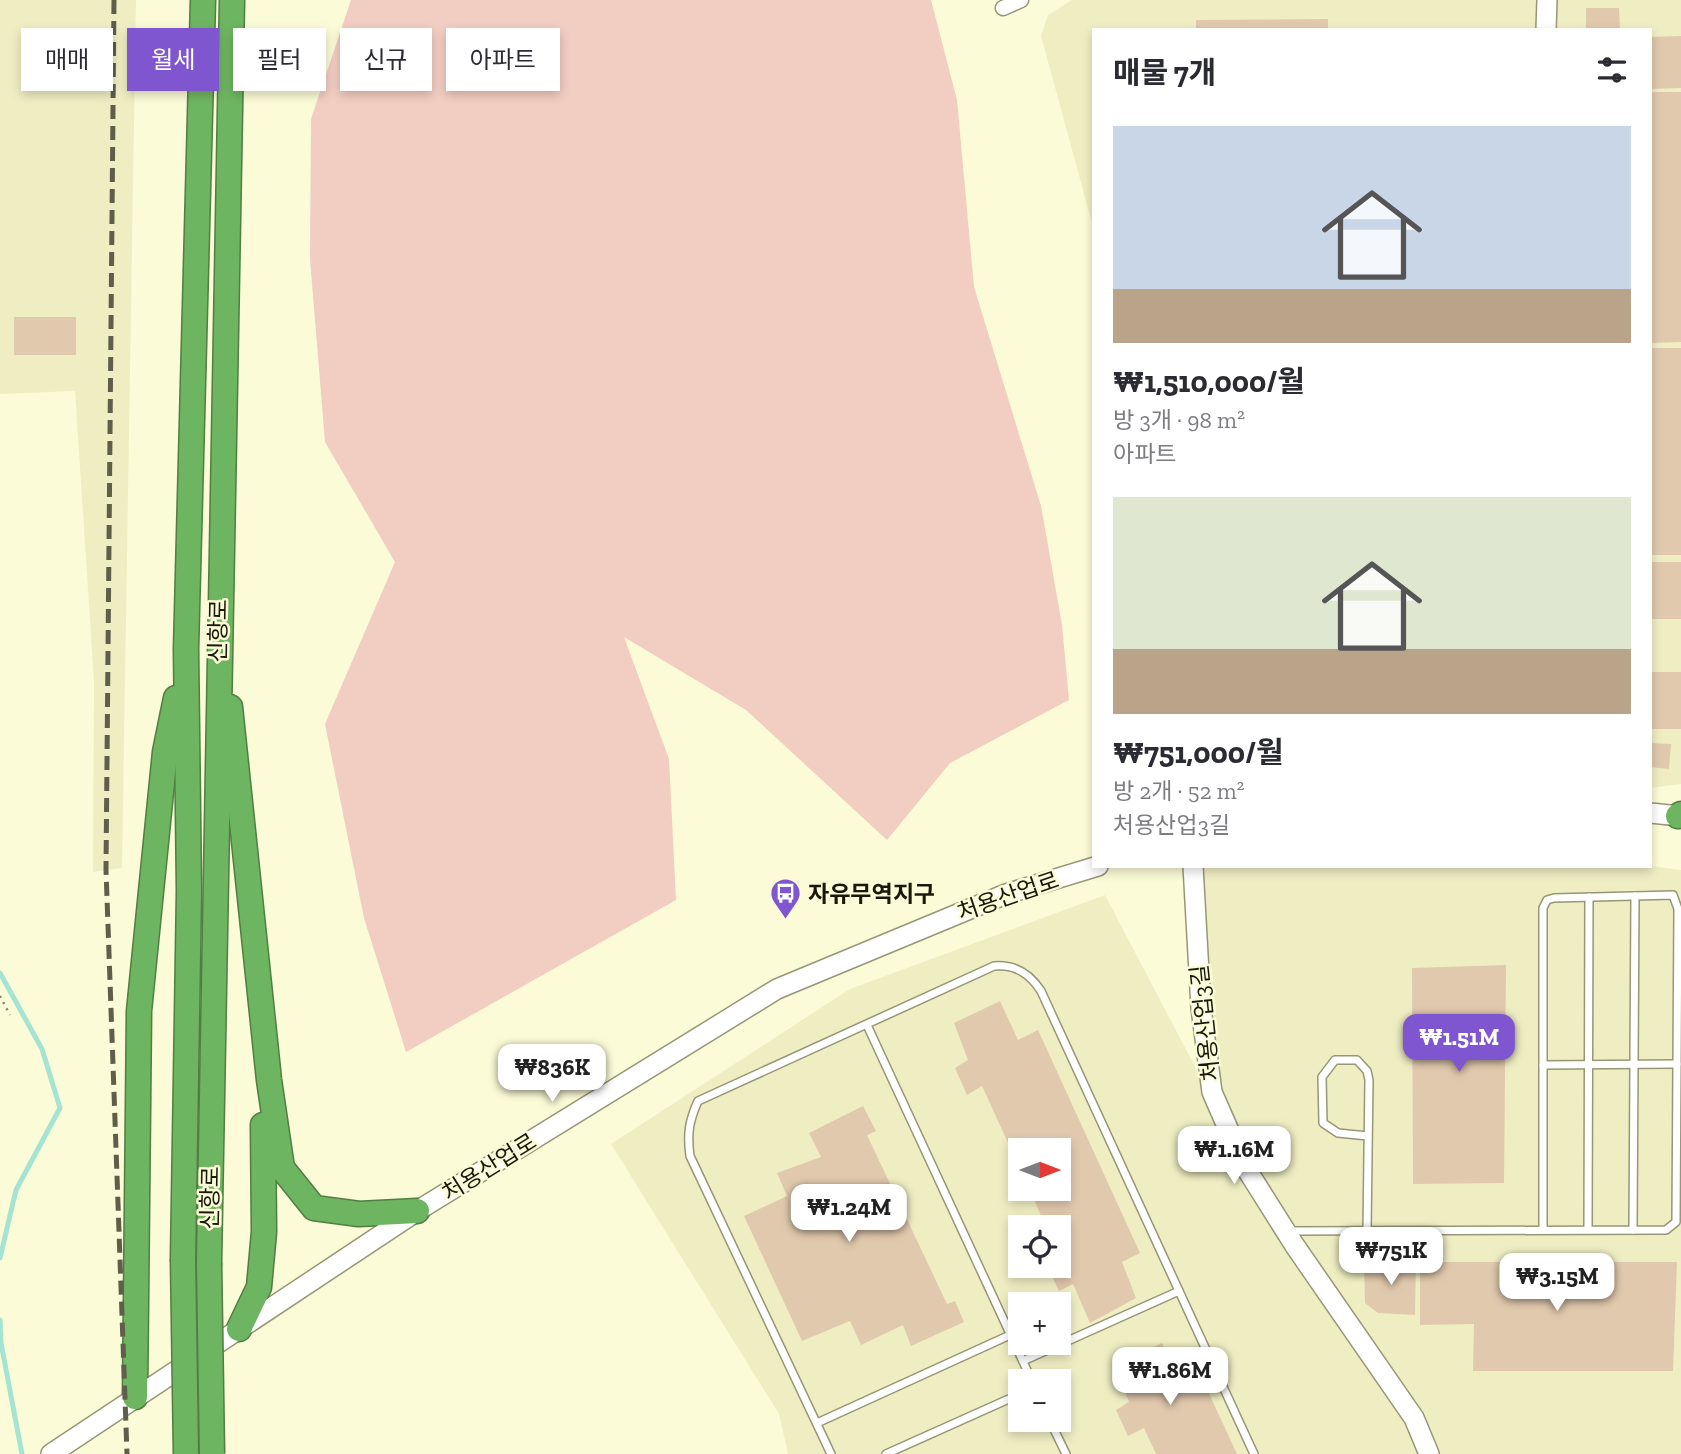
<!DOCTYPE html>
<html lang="ko">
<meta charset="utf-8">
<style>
:root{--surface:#fff;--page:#f2f2f3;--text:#2b2b33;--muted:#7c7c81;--accent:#7f56d0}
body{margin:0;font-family:"Zilla Slab","Noto Sans KR",serif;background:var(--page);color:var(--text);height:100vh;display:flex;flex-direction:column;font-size:26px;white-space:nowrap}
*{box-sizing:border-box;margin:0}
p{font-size:23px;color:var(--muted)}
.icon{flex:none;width:38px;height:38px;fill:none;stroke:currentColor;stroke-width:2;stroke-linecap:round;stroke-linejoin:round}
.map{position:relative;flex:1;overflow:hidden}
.drawer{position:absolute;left:1092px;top:28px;width:560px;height:840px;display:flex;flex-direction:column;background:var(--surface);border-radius:0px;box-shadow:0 4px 10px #0003}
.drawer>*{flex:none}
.guide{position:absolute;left:21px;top:28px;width:665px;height:63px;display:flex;gap:14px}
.needle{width:46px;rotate:90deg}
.fabs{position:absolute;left:1008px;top:1138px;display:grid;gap:14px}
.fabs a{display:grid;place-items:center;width:63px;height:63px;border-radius:0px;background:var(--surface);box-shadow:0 4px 10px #0003;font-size:35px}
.price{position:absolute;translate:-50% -60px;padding:0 16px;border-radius:14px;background:#fff;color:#222;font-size:23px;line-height:46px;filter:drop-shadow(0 2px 4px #0008)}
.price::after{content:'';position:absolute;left:50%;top:42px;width:21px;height:16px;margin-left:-10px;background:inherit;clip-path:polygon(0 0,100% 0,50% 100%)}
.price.selected{background:var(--accent);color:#fff}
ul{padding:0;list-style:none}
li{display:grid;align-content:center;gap:14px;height:371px;padding:0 21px}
li span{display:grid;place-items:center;height:217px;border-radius:0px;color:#555}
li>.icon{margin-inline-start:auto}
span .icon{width:126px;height:126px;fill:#fffc;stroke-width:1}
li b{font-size:30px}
h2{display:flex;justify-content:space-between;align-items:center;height:84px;padding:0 21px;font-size:30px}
.chip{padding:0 24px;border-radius:0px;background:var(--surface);box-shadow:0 4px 10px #0003;font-size:24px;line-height:63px}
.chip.selected{background:var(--accent);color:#fff}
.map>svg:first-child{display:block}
</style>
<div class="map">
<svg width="1681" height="1454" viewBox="0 0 1681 1454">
<rect width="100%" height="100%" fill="#fbfbd7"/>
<g fill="#efeec3" fill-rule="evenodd">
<path d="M 0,0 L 136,0 L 122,868 L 93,872 L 94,681 L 75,391 L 0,394 Z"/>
<path d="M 1072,0 L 1681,0 L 1681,784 L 1650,788 L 1650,30 L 1094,30 L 1092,223 L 1041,36 L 1048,15 Z"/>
<path d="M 1201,866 L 1650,866 L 1681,870 L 1681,1454 L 788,1454 L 779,1414 L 611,1144 L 850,989 L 1105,895 L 1223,1120 L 1212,1092 ZM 1020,1150 L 1059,1150 L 1059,1188 L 1020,1188 ZM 1020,1227 L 1059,1227 L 1059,1265 L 1020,1265 ZM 1020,1304 L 1059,1304 L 1059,1342 L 1020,1342 ZM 1020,1381 L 1059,1381 L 1059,1419 L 1020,1419 Z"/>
</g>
<path fill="#f2cdc2" d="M 351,0 L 931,0 L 957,100 L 974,287 L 1041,506 L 1062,625 L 1069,700 L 950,763 L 887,840 L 746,710 L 624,637 L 669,759 L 676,900 L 406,1052 L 364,918 L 325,724 L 395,562 L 325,442 L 310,259 L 311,119 Z"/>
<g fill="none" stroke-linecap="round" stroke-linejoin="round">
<g stroke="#a5e4d2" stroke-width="5">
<path d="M 0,973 L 42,1049 L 60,1108 L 16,1190 L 0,1258"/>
<path d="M 0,1320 L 1,1343 L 22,1454"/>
</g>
</g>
<g fill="#e1c9ad">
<path d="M 1586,8 L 1619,8 L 1620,30 L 1586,30 Z"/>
<path d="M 1328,19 L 1328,30 L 1196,30 L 1196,20 Z"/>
<path d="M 1681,36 L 1681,88 L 1650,89 L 1650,37 Z"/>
<path d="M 1650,92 L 1681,92 L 1681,342 L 1650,343 Z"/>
<rect x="14" y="317" width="62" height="38"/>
<rect x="1650" y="348" width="31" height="207"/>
<rect x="1650" y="562" width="31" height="57"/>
<rect x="1650" y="672" width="31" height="57"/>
<path d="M 1650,743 L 1671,744 L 1669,769 L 1650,767 Z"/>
<path d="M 1506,965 L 1504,1183 L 1413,1184 L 1412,968 Z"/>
<path d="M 1000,1001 L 1018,1040 L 1038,1030 L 1140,1253 L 1122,1262 L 1136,1298 L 1090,1323 L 1073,1284 L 1059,1291 L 1048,1268 L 1062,1261 L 1059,1254 L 1059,1227 L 1046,1227 L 1029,1188 L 1059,1188 L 1059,1150 L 1020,1150 L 1020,1169 L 982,1086 L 967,1095 L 955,1068 L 968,1060 L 954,1023 Z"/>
<path d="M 863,1106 L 876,1131 L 867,1135 L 947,1304 L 955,1301 L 964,1322 L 911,1346 L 903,1325 L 861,1345 L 850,1321 L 802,1341 L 744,1216 L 787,1196 L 777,1173 L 821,1157 L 809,1133 Z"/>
<path d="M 1364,1262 L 1416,1262 L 1415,1315 L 1378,1313 L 1365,1303 Z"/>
<path d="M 1420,1262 L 1677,1262 L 1673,1371 L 1473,1371 L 1474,1324 L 1420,1325 Z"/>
<path d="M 1162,1343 L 1179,1382 L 1199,1372 L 1237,1454 L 1156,1454 L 1144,1428 L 1128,1436 L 1116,1410 L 1129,1402 L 1115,1365 Z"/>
</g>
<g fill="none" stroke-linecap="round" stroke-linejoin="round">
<defs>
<g id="lane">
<path d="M 867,1025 L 1032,1381"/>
<path d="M 1543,1065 L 1677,1064"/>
<path d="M 1588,1229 L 1589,897"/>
<path d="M 1367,1230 L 1369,1080 L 1367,1071 L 1357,1060 L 1335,1060 L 1322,1077 L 1323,1123 L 1338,1133 L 1368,1136"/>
<path d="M 1633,1230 L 1635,896"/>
<path d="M 1290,1231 L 1666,1230 L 1676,1222 L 1678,909 L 1673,895 L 1554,898 L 1547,900 L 1543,908 L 1543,1229"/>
<path d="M 1023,1361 L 1179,1291"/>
<path d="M 1049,1419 L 1066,1454"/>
<path d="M 817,1423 L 1010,1335"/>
<path d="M 831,1454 L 690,1156 C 687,1134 689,1121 698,1101 L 994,966 C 1016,964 1030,974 1041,991 L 1254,1454"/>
<path d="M 886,1454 L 1020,1394"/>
</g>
<path id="street" d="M 1003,8 L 1021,0"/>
<g id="secondary">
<path d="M 1546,30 L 1547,0"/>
<path d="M 1650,813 L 1681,816"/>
<path d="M 1193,866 L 1201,1008 L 1212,1092 L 1244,1165 L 1295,1246 L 1414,1418 L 1429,1454"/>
<path d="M 51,1454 L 417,1211 L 777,989 L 1006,894 L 1098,866"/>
</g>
<g id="highway">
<path d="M 230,707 L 269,1080 L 282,1168 L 314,1208 L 359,1214 L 417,1211"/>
<path d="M 1678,816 L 1681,814"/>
<path d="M 183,1259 L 189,891 L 186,649 L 203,0"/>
<path d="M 209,1263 L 232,0"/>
<path d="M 239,1329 L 259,1287 L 264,1232 L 263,1125"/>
<path d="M 135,1397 L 139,1011 L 165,752 L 176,698"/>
</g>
</defs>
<use href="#lane" stroke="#979675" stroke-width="10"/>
<use href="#street" stroke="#979675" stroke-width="17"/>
<use href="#secondary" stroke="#979675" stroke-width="22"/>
<use href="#highway" stroke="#507e43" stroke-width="27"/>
<path stroke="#87876f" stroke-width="2.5" stroke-dasharray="2 5" stroke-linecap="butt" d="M 0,996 L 10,1015"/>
<use href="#lane" stroke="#fff" stroke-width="7"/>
<use href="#street" stroke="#fff" stroke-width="14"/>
<use href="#secondary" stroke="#fff" stroke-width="19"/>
<use href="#highway" stroke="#6eb561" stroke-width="24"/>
<path stroke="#5f5e4a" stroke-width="5" stroke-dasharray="14 7" stroke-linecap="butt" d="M 114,0 L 106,870 L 127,1454"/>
<defs>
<g id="highway-bridge">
<path d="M 183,1259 L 186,1454"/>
<path d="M 209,1263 L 212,1454"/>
</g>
</defs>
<use href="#highway-bridge" stroke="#507e43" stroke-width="27" stroke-linecap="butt"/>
<use href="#highway-bridge" stroke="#6eb561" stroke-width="24"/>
</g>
<defs>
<symbol id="bus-pin" viewBox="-11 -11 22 30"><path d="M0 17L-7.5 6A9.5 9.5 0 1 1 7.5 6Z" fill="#7f56d0" stroke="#fbfbd7"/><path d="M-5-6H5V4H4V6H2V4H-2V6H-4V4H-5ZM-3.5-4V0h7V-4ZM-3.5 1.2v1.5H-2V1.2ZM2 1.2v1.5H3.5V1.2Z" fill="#fff"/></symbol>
</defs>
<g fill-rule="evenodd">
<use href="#bus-pin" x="768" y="876" width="35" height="47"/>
</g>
<g text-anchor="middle" stroke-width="5" stroke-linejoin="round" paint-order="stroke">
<g font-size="23" fill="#19180b" stroke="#fbfbd7">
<text transform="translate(218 631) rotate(-89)" y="8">신항로</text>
<text transform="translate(1008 896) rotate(-19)" y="8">처용산업로</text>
<text transform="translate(1205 1023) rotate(-96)" y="8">처용산업3길</text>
<text transform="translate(489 1167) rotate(-32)" y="8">처용산업로</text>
<text transform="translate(210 1198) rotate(-89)" y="8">신항로</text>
</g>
<g font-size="23" font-weight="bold" fill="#19180b" stroke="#fbfbd7" text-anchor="start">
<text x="808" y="902">자유무역지구</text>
</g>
</g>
</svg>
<div class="fabs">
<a><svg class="needle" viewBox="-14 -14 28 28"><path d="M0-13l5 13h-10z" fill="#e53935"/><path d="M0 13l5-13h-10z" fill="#7c7c81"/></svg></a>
<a><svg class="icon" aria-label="locate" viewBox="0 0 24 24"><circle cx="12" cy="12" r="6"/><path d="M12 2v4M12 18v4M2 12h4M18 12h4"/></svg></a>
<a>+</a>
<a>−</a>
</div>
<b class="price selected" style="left:1459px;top:1074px">₩1.51M</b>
<b class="price" style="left:552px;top:1104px">₩836K</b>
<b class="price" style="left:1234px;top:1186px">₩1.16M</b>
<b class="price" style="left:849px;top:1244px">₩1.24M</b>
<b class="price" style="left:1391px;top:1287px">₩751K</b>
<b class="price" style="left:1557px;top:1313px">₩3.15M</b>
<b class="price" style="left:1170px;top:1407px">₩1.86M</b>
<div class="guide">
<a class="chip">매매</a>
<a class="chip selected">월세</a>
<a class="chip">필터</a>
<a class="chip">신규</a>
<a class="chip">아파트</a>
</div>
<section class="drawer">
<h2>매물 7개<svg class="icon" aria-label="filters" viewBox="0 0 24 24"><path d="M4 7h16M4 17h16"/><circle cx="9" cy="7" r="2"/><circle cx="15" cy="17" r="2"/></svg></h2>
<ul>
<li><span style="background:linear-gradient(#c9d6e8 75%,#b9a48a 0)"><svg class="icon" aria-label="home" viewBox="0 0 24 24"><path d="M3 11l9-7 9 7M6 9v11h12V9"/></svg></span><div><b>₩1,510,000/월</b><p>방 3개 · 98 m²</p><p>아파트</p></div></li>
<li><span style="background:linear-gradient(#dfe7d0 70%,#b9a48a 0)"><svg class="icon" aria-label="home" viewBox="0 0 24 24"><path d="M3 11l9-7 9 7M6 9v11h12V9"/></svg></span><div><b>₩751,000/월</b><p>방 2개 · 52 m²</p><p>처용산업3길</p></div></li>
</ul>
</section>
</div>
